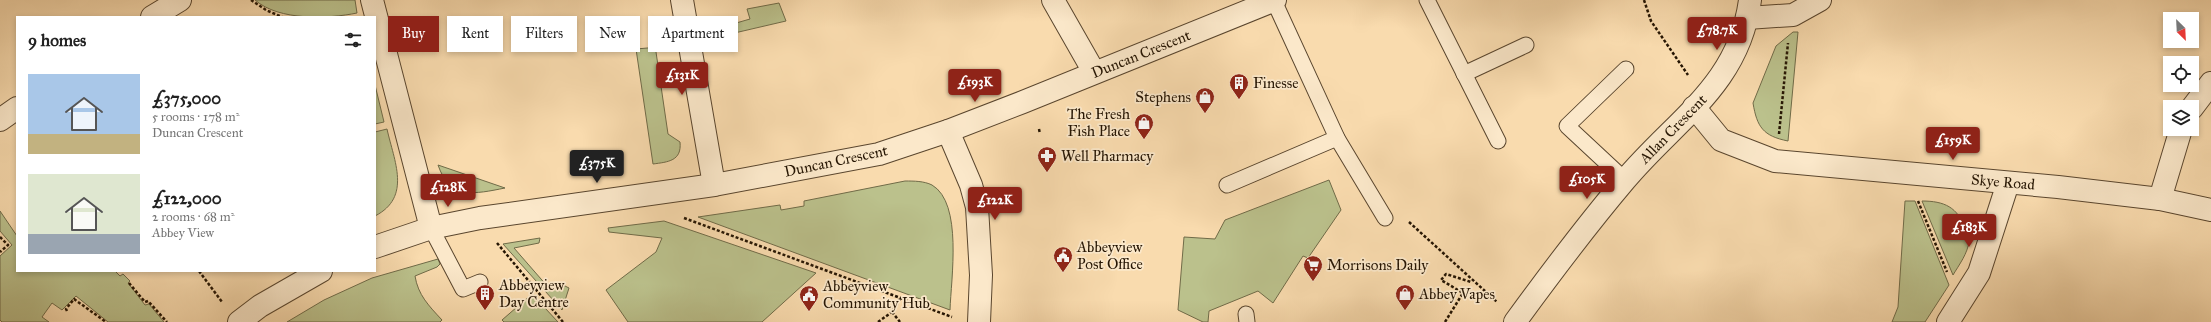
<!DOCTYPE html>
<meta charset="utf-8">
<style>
:root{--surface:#fff;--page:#f2f2f2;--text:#222;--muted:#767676;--accent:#8f2418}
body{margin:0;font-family:"IM FELL Great Primer",serif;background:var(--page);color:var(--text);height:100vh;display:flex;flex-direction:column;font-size:15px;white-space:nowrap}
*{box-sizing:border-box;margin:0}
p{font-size:13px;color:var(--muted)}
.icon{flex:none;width:22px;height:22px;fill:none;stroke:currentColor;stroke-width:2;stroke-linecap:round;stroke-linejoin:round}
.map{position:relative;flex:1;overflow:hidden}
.sheet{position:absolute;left:16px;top:16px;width:360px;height:256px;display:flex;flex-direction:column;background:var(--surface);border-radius:0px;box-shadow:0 2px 6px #0003}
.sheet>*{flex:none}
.hud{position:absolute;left:388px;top:16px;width:380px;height:36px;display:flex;gap:8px}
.needle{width:26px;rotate:156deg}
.buttons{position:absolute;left:2163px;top:12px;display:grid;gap:8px}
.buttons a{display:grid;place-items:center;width:36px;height:36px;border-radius:0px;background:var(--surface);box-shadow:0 2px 6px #0003;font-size:20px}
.price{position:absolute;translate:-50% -34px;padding:0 9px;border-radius:4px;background:var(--accent);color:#fff;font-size:13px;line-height:26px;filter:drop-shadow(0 1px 2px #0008)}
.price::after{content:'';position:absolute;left:50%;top:24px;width:12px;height:9px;margin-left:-6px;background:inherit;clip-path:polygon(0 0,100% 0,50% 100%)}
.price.active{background:#222;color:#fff}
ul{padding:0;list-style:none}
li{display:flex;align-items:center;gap:12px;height:100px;padding:0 12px}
li span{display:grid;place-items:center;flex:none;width:112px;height:80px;border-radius:0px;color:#555}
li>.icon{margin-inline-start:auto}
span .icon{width:48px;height:48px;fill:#fffc;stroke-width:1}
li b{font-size:17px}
h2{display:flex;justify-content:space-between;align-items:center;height:48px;padding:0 12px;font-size:17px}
.pill{padding:0 14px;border-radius:0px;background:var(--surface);box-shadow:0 2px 6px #0003;font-size:14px;line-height:36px}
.pill.active{background:var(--accent);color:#fff}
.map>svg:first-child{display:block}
</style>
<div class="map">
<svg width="2211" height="322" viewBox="0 0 2211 322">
<rect width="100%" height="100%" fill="#f9dbae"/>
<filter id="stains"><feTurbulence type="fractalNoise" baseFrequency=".005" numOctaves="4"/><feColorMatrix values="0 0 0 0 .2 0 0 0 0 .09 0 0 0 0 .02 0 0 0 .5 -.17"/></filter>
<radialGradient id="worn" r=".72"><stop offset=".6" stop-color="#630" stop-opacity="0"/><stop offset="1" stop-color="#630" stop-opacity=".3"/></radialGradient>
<g fill="#bbc18c" stroke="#706b48">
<path d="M 255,0 L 355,0 L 357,13 C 328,19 279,21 255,0 Z"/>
<path d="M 779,3 L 786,21 L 713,38 L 712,30 L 750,19 L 747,9 Z"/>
<path d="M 1793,32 L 1798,32 L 1788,141 C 1763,136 1757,127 1753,103 L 1776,46 Z"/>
<path d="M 659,47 L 656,52 L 668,134 L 680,142 C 682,161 668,162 653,164 L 636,49 Z"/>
<path d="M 375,85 L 384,122 L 375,124 Z"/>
<path d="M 387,129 C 394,161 412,197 375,216 L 375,132 Z"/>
<path d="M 438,165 L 505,188 C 475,194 450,200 438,165 Z"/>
<path d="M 1329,180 L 1341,210 L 1308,258 L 1303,256 L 1273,303 L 1258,291 L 1209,311 L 1208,322 L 1203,322 L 1178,310 L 1184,237 L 1215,239 L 1225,220 Z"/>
<path d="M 905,181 C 914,181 924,181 932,185 C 963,203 951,279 950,310 L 698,217 L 780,205 L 781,210 L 804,206 L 804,201 Z"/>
<path d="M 1905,201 L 1915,201 L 1949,285 L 1925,322 L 1892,322 L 1898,307 Z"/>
<path d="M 1922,201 C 1944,201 1958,207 1965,229 C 1966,232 1969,237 1969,241 C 1968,253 1959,265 1953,275 Z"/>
<path d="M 0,211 L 17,236 L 17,271 L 115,271 L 120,276 L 123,274 L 130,281 L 128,283 L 145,305 L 149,304 L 164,322 L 108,322 L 76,296 L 62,310 L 52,303 L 42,317 L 49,322 L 2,322 L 0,320 L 0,256 L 12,245 L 0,231 Z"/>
<path d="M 664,221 L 816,273 L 762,322 L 628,322 L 606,290 L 656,252 L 662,238 L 609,232 L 608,228 Z"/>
<path d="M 540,238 L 539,243 L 514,248 L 548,287 L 565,286 L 569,288 L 562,310 L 503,244 Z"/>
<path d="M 438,259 L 440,264 L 437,267 L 415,276 C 418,295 429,306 442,320 L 440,322 L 287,322 L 324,300 L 372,278 Z"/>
<path d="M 532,294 L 558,322 L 504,322 L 502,320 Z"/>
</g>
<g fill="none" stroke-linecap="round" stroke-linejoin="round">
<defs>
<g id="lane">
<path d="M 1427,0 L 1498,141"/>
<path d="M 1274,1 L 1337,138 L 1385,218"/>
<path d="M 1464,74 L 1526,45"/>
<path d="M 1625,180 L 1567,126 L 1626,69"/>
<path d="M 1227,185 L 1337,138"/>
<path d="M 431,228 L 463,289 L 480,282"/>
<path d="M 1246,314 L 1247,322"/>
</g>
<g id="street">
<path d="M 372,0 L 431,228"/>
<path d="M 682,0 L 714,185"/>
<path d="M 1053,0 L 1094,72"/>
<path d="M 152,17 L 180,0"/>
<path d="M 1747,18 L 1793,15 L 1820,0"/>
<path d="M 1694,107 L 1721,140 L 1775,161 L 2058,187 L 2160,199 L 2211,210"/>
<path d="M 2192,108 L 2211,83"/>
<path d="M 0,120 L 17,108"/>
<path d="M 948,131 L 971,185 L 977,207 L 981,275 L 979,322"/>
<path d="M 2160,199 L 2181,129"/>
<path d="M 375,247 L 431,228 L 480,218 L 714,185 L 879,154 L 948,131 L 1023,102 L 1275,0"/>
<path d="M 239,322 L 260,306 L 321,271"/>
<path d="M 1515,322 C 1550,274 1586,226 1625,180 C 1675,120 1739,85 1750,0"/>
<path d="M 1948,322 L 1979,273 L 2008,183"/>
</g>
</defs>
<use href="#lane" stroke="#5a462e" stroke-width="17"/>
<use href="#street" stroke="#5a462e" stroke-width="24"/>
<g stroke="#251503" stroke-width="2.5" stroke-dasharray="3 2" stroke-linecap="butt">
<path d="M 251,0 L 266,10 L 282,17"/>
<path d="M 1644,0 L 1651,21 L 1688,75"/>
<path d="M 1039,129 L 1040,134"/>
<path d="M 1779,134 L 1788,43"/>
<path d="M 1918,201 L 1947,272"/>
<path d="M 684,218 L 952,317"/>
<path d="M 1409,222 L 1497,302"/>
<path d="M 0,237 L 8,245 L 0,252"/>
<path d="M 497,243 L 563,322"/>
<path d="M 199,271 L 222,302"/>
<path d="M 129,283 L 145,302 L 148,301 L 167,322"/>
<path d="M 67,311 L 66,309 L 74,299 L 106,322"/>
<path d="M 892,312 L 900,322"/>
<path d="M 878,322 L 892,312 L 900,299"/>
<path d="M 1445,322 L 1463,293 L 1441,280 L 1446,274 L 1471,282"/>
</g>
<use href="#lane" stroke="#fbe8ca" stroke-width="15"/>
<use href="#street" stroke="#fbe8ca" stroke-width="22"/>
</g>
<defs>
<symbol id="building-pin" viewBox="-11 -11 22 30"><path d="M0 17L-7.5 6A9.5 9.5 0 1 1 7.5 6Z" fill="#8f2418" stroke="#fbe8ca"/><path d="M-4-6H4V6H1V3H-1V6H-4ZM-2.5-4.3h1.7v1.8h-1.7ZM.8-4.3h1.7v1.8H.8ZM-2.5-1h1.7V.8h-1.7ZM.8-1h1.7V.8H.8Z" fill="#fff"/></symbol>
<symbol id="shop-pin" viewBox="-11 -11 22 30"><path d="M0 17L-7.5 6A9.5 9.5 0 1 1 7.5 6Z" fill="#8f2418" stroke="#fbe8ca"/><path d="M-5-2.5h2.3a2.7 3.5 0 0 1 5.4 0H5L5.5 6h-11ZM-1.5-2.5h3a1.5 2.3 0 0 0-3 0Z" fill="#fff"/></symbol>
<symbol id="pharmacy-pin" viewBox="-11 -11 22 30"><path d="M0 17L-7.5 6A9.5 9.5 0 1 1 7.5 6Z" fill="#8f2418" stroke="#fbe8ca"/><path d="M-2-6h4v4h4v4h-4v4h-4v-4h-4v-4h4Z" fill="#fff"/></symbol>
<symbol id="civic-pin" viewBox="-11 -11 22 30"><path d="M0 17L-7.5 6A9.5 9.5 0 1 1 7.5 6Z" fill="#8f2418" stroke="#fbe8ca"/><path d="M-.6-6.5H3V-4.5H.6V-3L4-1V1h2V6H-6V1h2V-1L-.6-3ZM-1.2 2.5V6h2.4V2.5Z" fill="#fff"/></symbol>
<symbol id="supermarket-pin" viewBox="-11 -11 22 30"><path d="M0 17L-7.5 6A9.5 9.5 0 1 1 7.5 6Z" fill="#8f2418" stroke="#fbe8ca"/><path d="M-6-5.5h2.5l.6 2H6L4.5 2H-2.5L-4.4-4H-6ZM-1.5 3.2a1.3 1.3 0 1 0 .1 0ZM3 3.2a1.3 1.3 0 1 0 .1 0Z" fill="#fff"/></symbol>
</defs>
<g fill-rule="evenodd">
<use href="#building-pin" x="1228" y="72" width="22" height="30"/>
<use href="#shop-pin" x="1194" y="86" width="22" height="30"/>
<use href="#shop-pin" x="1133" y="112" width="22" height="30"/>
<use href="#pharmacy-pin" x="1036" y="145" width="22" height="30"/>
<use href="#civic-pin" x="1052" y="245" width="22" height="30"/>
<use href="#supermarket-pin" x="1302" y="254" width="22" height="30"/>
<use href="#building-pin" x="474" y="283" width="22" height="30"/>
<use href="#shop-pin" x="1394" y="283" width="22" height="30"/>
<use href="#civic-pin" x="798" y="284" width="22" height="30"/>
</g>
<g text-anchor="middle" stroke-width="3.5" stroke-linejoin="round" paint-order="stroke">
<g font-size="15" fill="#251503" stroke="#fbe8ca">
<text transform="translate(1141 54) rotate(-22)" y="5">Duncan Crescent</text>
<text transform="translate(1673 129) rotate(-46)" y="5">Allan Crescent</text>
<text transform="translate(836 161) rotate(-12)" y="5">Duncan Crescent</text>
<text transform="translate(2003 182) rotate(5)" y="5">Skye Road</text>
</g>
<g font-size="15" fill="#251503" stroke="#fbe8ca" text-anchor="start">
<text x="1253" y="88">Finesse</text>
<text x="1191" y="102" text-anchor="end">Stephens</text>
<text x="1130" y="119" text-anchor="end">The Fresh<tspan x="1130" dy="17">Fish Place</tspan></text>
<text x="1061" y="161">Well Pharmacy</text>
<text x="1077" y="252">Abbeyview<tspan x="1077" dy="17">Post Office</tspan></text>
<text x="1327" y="270">Morrisons Daily</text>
<text x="499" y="290">Abbeyview<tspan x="499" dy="17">Day Centre</tspan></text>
<text x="823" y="291">Abbeyview<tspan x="823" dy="17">Community Hub</tspan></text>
<text x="1419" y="299">Abbey Vapes</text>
</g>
</g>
<rect width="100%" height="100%" filter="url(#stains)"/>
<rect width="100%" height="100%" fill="url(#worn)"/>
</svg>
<div class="buttons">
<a><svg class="needle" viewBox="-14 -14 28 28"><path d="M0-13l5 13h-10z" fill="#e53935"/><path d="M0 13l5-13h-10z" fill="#767676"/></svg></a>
<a><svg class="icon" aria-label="locate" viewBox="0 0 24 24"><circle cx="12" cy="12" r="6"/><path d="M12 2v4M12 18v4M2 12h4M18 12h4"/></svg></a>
<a><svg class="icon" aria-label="layers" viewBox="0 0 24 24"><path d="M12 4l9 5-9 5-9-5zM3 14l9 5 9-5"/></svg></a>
</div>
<b class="price" style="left:1717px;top:51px">£78.7K</b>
<b class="price" style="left:682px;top:96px">£131K</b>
<b class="price" style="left:975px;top:103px">£193K</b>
<b class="price" style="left:1953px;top:161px">£159K</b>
<b class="price active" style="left:597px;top:184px">£375K</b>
<b class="price" style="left:1587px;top:200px">£105K</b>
<b class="price" style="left:448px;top:208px">£128K</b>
<b class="price" style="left:995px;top:221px">£122K</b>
<b class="price" style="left:1969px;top:248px">£183K</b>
<div class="hud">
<a class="pill active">Buy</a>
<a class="pill">Rent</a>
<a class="pill">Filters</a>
<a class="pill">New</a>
<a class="pill">Apartment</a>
</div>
<section class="sheet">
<h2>9 homes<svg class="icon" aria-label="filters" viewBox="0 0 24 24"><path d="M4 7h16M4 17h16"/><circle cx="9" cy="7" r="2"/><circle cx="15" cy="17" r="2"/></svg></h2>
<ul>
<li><span style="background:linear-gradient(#a9c7e8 75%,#c2b280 0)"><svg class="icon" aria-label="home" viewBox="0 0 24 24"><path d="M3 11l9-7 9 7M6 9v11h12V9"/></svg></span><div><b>£375,000</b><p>5 rooms · 178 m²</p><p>Duncan Crescent</p></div></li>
<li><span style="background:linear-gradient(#dfe7d0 75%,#9aa5b1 0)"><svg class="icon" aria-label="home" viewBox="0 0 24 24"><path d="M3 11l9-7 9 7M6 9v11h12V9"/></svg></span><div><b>£122,000</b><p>2 rooms · 68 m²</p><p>Abbey View</p></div></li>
</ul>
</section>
</div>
